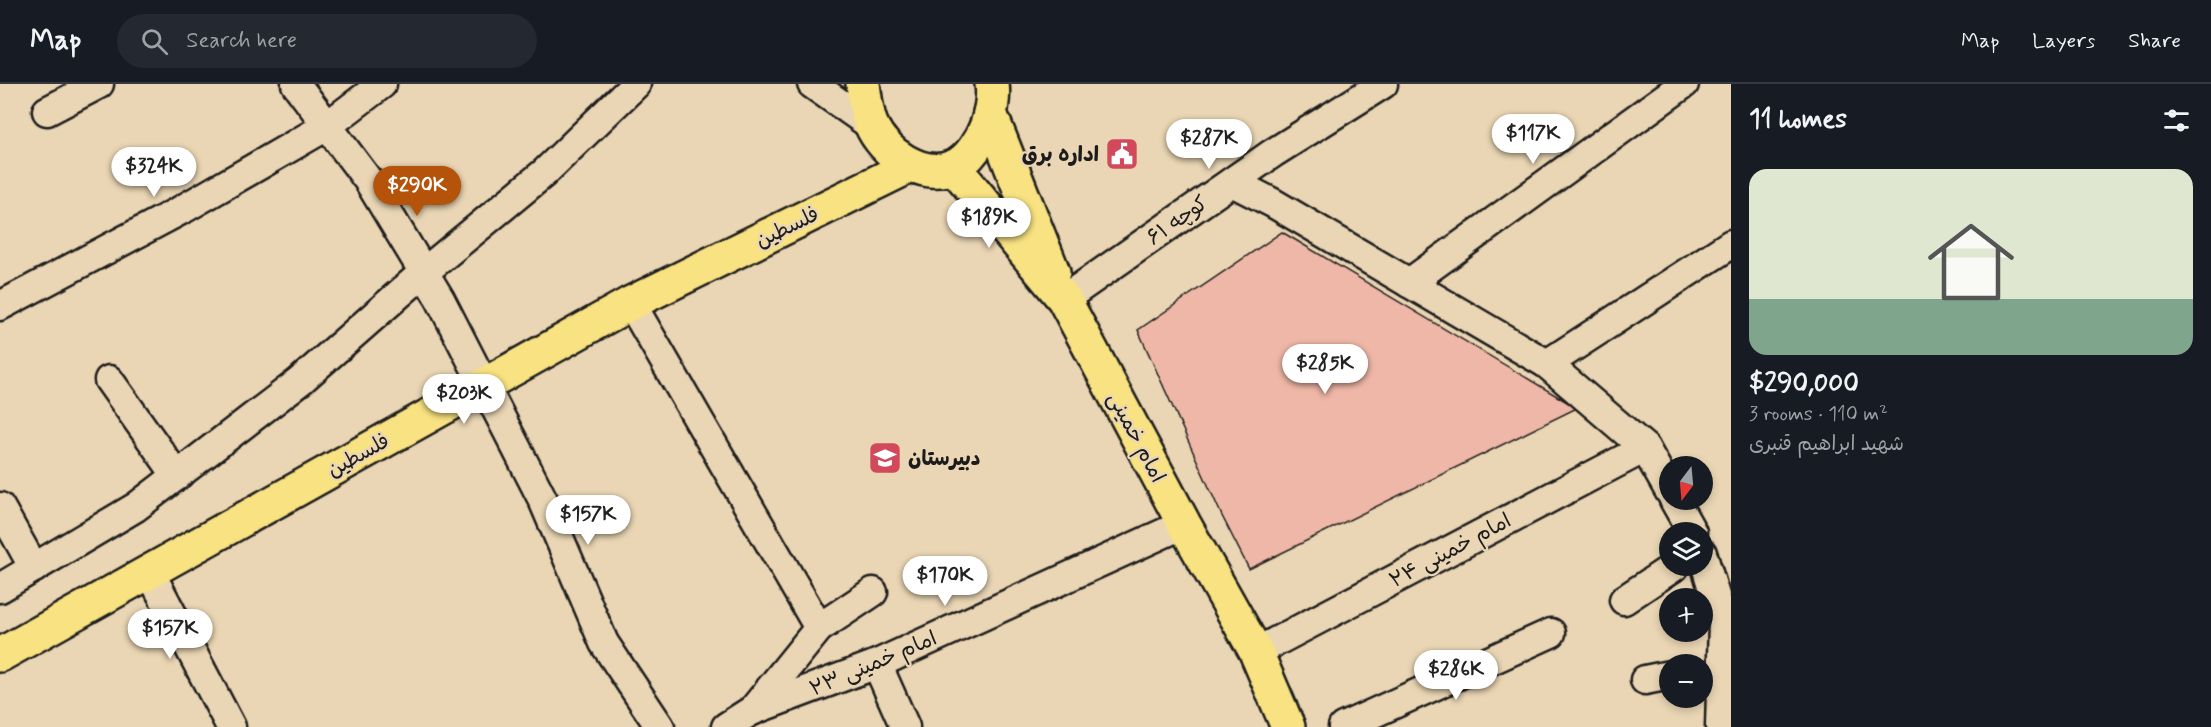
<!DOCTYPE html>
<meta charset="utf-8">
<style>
:root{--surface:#171b24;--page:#242831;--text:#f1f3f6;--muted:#9ea1a6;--line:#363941;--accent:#b45309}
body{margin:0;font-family:Mynerve,"Playpen Sans Arabic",sans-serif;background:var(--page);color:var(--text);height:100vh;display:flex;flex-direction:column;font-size:22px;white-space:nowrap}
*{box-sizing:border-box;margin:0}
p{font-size:20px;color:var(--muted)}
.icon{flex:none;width:33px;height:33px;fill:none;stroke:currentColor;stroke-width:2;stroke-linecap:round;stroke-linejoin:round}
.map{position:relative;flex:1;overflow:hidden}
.side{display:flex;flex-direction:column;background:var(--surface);width:480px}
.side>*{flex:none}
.needle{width:39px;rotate:196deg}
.tools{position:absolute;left:1659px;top:372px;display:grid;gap:12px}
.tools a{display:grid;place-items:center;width:54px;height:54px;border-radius:50%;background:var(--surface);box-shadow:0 3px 9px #0003;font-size:30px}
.price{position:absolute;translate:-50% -51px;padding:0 14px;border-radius:21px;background:#fff;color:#222;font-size:20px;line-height:39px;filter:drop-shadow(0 2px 3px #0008)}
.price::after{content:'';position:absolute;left:50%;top:36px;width:18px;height:14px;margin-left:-9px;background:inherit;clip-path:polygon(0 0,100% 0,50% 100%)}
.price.active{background:var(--accent);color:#fff}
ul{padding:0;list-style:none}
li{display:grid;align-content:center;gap:12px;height:318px;padding:0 18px}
li span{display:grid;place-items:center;height:186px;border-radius:18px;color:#555}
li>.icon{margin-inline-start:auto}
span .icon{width:108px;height:108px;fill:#fffc;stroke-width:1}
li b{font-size:26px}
h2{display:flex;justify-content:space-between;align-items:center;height:72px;padding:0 18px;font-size:26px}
header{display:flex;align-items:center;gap:36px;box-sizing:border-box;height:84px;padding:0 30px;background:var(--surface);border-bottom:2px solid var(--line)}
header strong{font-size:28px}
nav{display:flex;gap:33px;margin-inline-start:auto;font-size:21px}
.search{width:420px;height:54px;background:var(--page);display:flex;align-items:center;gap:15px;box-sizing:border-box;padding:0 21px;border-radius:33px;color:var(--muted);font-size:22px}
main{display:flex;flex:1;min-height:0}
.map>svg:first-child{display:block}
</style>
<header>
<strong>Map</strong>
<div class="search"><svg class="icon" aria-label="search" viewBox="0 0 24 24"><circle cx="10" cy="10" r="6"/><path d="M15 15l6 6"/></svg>Search here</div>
<nav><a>Map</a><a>Layers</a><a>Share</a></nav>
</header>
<main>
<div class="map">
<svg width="1731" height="643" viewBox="0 0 1731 643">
<rect width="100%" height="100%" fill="#ead6b4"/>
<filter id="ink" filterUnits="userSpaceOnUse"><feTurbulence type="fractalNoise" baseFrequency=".0167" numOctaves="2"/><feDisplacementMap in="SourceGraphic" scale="12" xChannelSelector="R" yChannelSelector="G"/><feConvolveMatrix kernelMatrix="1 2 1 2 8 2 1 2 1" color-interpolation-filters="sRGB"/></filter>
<g filter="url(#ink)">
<path fill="#efb7a7" stroke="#1c1c1c" stroke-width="1.5" d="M 1282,148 L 1577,324 L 1249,485 L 1222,432 L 1138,246 Z"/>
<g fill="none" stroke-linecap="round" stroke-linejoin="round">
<defs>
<g id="minor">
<path d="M 296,0 L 368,96 L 440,215 L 543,416 L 604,559 L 660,643"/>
<path d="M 812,0 L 872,42"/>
<path d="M 47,27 L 99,0"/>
<path d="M 1232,98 L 1273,119 L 1547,280 L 1645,364 L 1670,408"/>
<path d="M 1409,199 L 1684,0"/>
<path d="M 1064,215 L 1273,69 L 1383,0"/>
<path d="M 631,219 L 819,544"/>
<path d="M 0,222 L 183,125 L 327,42 L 382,0"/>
<path d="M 1547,280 L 1731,160"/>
<path d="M 109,296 L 177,392"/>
<path d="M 1674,416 L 1692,448"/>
<path d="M 0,423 L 34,484"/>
<path d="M 1702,469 L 1723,538 L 1720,643"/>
<path d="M 150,488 L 231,643"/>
<path d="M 0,504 L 136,423 L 300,297 L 423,189 L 544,89 L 636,0"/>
<path d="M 1624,516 L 1675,482"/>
<path d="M 1256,568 L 1645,364"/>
<path d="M 877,580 L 905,643"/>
<path d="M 1645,596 L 1670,591"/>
<path d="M 752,627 L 819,544 L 873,508"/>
<path d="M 726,643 L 751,627 L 877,580 L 1184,440"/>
<path d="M 1343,643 L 1551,549"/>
</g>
<g id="major">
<path d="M 863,0 C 865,13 866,28 871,40 C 883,69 922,96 953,83 C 969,77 982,55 987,41 C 991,28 994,13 992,0"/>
<path d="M 990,29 L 1053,188"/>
<path d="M 954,83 L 1064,215 L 1184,440 L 1256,568 L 1288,643"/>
<path d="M 0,571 L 631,219 L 912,81"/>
</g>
</defs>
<use href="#minor" stroke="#1c1c1c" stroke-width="33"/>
<use href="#major" stroke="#1c1c1c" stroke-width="38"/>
<use href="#minor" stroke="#ead6b4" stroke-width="28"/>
<use href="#major" stroke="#f8e281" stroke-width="33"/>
</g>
</g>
<defs>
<symbol id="civic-square" viewBox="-11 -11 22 22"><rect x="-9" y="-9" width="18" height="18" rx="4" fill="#d1495b" stroke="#ead6b4"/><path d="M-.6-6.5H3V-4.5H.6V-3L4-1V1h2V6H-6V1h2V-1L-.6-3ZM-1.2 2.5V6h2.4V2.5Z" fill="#fff"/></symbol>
<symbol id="school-square" viewBox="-11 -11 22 22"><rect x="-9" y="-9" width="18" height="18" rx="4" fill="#d1495b" stroke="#ead6b4"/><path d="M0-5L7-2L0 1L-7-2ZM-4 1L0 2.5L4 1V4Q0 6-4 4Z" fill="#fff"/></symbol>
</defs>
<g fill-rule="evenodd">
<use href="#civic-square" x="1103" y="51" width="38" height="38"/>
<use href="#school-square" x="866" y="355" width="38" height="38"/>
</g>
<g text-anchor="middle" stroke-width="4.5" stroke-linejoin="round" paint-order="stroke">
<g font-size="21" font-weight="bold" fill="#1c1c1c" stroke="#ead6b4" text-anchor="end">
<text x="1099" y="77">اداره برق</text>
<text x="908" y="381" text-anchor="start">دبیرستان</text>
</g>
<g font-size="21" fill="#1c1c1c" stroke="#ead6b4">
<text transform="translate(1177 136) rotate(-35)" y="7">کوچه ۶۱</text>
<text transform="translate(787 143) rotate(-26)" y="7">فلسطین</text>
<text transform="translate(1137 353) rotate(62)" y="7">امام خمینی</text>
<text transform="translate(358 371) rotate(-29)" y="7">فلسطین</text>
<text transform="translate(1450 466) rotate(-28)" y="7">امام خمینی ۲۴</text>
<text transform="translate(873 579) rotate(-23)" y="7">امام خمینی ۲۳</text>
</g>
</g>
</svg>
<div class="tools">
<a><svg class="needle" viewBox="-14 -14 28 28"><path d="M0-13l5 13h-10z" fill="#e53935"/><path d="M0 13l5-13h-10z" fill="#9ea1a6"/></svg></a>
<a><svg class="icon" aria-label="layers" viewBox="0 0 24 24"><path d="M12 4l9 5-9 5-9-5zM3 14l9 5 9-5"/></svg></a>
<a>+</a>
<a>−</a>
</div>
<b class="price" style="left:1533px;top:81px">$117K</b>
<b class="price" style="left:1209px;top:86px">$287K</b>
<b class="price" style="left:154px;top:114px">$324K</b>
<b class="price active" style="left:417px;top:133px">$290K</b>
<b class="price" style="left:989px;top:165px">$189K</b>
<b class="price" style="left:1325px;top:311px">$285K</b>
<b class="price" style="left:464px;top:341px">$203K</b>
<b class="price" style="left:588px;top:462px">$157K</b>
<b class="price" style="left:945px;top:523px">$170K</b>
<b class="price" style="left:170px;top:576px">$157K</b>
<b class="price" style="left:1456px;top:617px">$286K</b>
</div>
<section class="side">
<h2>11 homes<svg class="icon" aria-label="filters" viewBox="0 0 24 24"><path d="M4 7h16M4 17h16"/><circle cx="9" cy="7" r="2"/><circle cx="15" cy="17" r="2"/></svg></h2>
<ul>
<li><span style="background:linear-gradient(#dfe7d0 70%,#7fa58c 0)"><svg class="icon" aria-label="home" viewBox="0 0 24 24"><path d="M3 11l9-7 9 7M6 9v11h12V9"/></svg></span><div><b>$290,000</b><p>3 rooms · 110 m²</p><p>شهید ابراهیم قنبری</p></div></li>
</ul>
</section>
</main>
